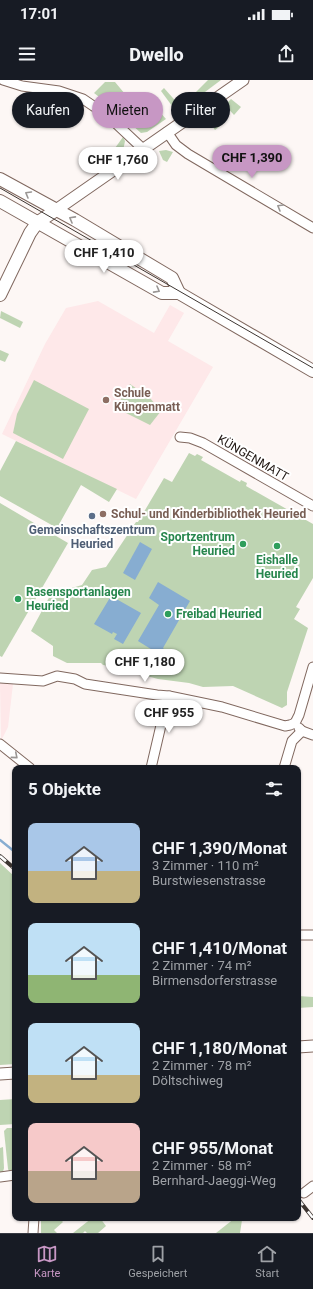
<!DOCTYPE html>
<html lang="de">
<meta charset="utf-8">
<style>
:root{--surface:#171b24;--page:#242831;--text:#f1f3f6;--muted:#9ea1a6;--line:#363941;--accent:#c797c4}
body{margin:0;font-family:Roboto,sans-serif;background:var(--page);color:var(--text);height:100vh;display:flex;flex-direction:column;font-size:15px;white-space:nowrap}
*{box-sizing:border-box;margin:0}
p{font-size:13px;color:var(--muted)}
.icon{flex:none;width:22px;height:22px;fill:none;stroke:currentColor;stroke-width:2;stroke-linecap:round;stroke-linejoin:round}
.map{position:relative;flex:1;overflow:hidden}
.panel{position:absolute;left:12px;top:685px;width:289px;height:456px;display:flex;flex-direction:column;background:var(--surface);border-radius:8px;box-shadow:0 1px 3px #0004}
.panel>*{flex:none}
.guide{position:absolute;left:12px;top:12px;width:289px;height:36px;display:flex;gap:8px}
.price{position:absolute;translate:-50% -34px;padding:0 9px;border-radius:14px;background:#fff;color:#222;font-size:13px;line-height:26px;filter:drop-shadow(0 1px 2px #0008)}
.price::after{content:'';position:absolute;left:50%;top:24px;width:12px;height:9px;margin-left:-6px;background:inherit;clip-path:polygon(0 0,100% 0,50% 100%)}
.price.selected{background:var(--accent);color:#111}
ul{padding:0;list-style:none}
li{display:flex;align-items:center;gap:12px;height:100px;padding:0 16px}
li span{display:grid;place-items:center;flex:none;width:112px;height:80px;border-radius:8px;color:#555}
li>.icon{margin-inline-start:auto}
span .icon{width:48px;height:48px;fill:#fffc;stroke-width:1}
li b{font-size:17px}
h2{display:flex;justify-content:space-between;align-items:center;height:48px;padding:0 16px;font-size:17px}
.pill{padding:0 14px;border-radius:18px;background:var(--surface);box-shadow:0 1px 3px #0004;font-size:14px;line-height:36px}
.pill.selected{background:var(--accent);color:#111}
.status{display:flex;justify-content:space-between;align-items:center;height:28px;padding:0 20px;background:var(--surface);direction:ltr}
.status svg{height:11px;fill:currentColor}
header{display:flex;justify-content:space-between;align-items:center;height:52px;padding:0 16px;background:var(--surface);font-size:18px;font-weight:800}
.tab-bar{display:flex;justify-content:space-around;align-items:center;height:56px;border-top:1px solid var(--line);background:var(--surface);font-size:11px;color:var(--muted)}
.tab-bar a{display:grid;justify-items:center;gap:2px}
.tab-bar .selected{color:var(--accent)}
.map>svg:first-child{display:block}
</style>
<div class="status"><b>17:01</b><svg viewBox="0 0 49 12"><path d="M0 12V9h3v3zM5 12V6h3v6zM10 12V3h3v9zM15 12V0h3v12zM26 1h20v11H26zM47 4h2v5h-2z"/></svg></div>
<header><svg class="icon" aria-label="menu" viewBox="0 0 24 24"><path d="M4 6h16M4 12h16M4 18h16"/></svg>Dwello<svg class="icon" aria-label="share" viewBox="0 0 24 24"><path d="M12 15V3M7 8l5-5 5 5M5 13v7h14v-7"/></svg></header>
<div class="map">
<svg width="313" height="1153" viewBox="0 0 313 1153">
<rect width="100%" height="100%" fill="#fdf7f5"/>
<g fill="#fee8e9">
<path d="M 98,221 L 154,253 L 170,225 L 184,233 L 168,261 L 213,287 L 136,419 L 2,354 L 45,264 L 66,228 Z"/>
<path d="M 0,603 L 13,604 L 8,647 L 1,661 Z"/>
</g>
<g fill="#bed4b2">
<path d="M 208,0 L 221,0 L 189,24 L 186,22 Z"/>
<path d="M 105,2 L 115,2 L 145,38 L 158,30 L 166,39 L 147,52 L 141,53 L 111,26 L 94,13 Z"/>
<path d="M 164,8 L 180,26 L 175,30 L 161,11 Z"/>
<path d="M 231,19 L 241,27 L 234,35 L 225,25 Z"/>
<path d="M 218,31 L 225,42 L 215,50 L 207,39 Z"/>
<path d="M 123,57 L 125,61 L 123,71 L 116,77 L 112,77 L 110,75 Z"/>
<path d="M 166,70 L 173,72 L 167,82 L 163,80 L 159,71 Z"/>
<path d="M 152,74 L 142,91 L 138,85 L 139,82 Z"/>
<path d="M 1,231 L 23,242 L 20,248 L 0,238 Z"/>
<path d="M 0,270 L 9,274 L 5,282 L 0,280 Z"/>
<path d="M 34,300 L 89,329 L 63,379 L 13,353 L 17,334 Z"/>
<path d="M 130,304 L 150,318 L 161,331 L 150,345 L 116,328 Z"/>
<path d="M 16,361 L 117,409 L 109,422 L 81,405 L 57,448 L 0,416 L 0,391 Z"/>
<path d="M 189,373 L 195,376 L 197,374 L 203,377 L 201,380 L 240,402 L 241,400 L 247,403 L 246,406 L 313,444 L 313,498 L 296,527 L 300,529 L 294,539 L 308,548 L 287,612 L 287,625 L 282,628 L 233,606 L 203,607 L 189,603 L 158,599 L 110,586 L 103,585 L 101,583 L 67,583 L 53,576 L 53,566 L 31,551 L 51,514 L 82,505 L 92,490 L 106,487 L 136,442 L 138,442 L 164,398 L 172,402 Z"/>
<path d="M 0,423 L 68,463 L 2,577 L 0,576 Z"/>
<path d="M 0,783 L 15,797 L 15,984 L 0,985 Z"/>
<path d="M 298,916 L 313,917 L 313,927 L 298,928 Z"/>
<path d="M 15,1019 L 15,1044 L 0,1045 L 0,1020 Z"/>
<path d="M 7,1048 L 13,1048 L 15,1066 L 15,1092 L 10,1093 L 8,1089 L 4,1051 Z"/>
<path d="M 3,1067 L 4,1088 L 3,1092 L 0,1093 L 0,1068 Z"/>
<path d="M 41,1138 L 63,1138 L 61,1140 L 63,1142 L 54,1150 L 57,1153 L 41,1153 Z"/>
<path d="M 92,1138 L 100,1138 L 106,1146 L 98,1153 L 87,1153 L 85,1151 L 83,1153 L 73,1153 Z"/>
<path d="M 235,1138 L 241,1138 L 242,1140 L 240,1153 L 216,1153 Z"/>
</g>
<g fill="#87add1">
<path d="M 140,462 L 152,469 L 135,500 L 123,493 Z"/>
<path d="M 158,502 L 190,521 L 163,568 L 165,570 L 162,576 L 138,561 L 159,525 L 149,518 Z"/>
<path d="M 111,516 L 141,533 L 123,564 L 114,559 L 117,554 L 113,552 L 112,554 L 94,544 Z"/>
</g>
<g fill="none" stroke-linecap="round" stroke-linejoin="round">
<path stroke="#87add1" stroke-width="2.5" d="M 0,760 L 15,772"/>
<defs>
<g id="minor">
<path d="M 3,0 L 22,6 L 59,11 L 83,19 L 108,36 L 143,69"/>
<path d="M 167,52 L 176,65 L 188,74 L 313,148"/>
<path d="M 180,357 L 190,358 L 203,363 L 313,426"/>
<path d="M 0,598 L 43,601 L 57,596 L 75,599 L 85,604 L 157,615 L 169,616 L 222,627 L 285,646 L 290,645 L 295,643"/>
<path d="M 295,643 L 299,635 L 313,587"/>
<path d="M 299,648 L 302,651 L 313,655"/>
<path d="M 0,664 L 30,688"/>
<path d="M 151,688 L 165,628 L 169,616"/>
<path d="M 284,688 L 292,661 L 302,651"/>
<path d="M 298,855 L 313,855"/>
<path d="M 0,1097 L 15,1095"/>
<path d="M 304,1113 L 313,1106"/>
<path d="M 33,1153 L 34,1138"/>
</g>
<g id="tertiary">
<path d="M 56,130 L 243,0"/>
<path d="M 298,967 L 313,966"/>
<path d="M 0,994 L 15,993"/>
</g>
<g id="secondary">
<path d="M 0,99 L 75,140 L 172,198 L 179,213"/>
<path d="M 0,121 L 162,213 L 179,213 L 313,291"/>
<path d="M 0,215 L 30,153 L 37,143 L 56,130"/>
</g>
</defs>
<use href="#minor" stroke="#80685f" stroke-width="11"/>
<use href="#tertiary" stroke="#80685f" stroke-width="13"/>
<use href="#secondary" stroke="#80685f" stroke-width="14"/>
<use href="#minor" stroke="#fff" stroke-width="9"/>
<use href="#tertiary" stroke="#fff" stroke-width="11"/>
<use href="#secondary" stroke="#fff" stroke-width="12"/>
<path stroke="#3d3531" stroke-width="1" d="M 0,108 L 313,288"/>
<defs>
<g id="rail">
<path d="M 0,776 L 15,789"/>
<path d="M 298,1119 L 313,1138"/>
</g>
</defs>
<use href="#rail" stroke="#3d3531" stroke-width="4"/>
<use href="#rail" stroke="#fff" stroke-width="2.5" stroke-dasharray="8" stroke-linecap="butt"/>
</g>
<defs><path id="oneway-chevron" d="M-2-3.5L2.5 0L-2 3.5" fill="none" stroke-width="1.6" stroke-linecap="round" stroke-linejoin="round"/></defs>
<g stroke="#9a9694">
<use href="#oneway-chevron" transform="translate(28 114) rotate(-150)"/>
<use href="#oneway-chevron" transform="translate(280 127) rotate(-150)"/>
<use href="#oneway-chevron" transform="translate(72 139) rotate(-151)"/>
<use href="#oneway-chevron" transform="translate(157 210) rotate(29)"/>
<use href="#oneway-chevron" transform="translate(15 676) rotate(40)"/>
</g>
<g fill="#8d6e63" stroke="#fff" stroke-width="1.5">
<circle cx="106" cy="320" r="4"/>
<circle cx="103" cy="434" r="4"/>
</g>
<circle fill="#5c6f8a" stroke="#fff" stroke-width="1.5" cx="92" cy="436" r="4"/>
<g fill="#2e9e5b" stroke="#fff" stroke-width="1.5">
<circle cx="243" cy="464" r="4"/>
<circle cx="277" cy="466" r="4"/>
<circle cx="18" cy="519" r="4"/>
<circle cx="168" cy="534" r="4"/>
</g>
<g text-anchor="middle" stroke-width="4" stroke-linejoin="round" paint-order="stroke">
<g font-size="12" font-weight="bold" fill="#785e54" stroke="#fff" text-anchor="start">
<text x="114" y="317">Schule<tspan x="114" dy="14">Küngenmatt</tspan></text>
<text x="111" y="438">Schul- und Kinderbibliothek Heuried</text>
</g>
<g font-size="12" fill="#1e1511" stroke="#fff">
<text transform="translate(253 378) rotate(30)" y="4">KÜNGENMATT</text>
</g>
<g font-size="12" font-weight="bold" fill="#4e5e75" stroke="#fff">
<text x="92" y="454">Gemeinschaftszentrum<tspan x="92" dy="14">Heuried</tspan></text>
</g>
<g font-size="12" font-weight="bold" fill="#27864d" stroke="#fff" text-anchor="start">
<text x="235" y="461" text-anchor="end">Sportzentrum<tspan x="235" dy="14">Heuried</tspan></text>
<text x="277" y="484" text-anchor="middle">Eishalle<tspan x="277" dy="14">Heuried</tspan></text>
<text x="26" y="516">Rasensportanlagen<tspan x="26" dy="14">Heuried</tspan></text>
<text x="176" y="538">Freibad Heuried</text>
</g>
</g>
</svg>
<b class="price selected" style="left:252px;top:99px">CHF 1,390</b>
<b class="price" style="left:118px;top:101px">CHF 1,760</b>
<b class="price" style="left:104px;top:194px">CHF 1,410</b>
<b class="price" style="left:145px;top:603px">CHF 1,180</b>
<b class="price" style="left:169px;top:654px">CHF 955</b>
<div class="guide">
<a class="pill">Kaufen</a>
<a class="pill selected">Mieten</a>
<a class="pill">Filter</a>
</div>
<section class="panel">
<h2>5 Objekte<svg class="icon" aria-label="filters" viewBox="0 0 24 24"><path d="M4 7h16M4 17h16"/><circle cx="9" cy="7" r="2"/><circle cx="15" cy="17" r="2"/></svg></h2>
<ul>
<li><span style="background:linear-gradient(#a9c7e8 60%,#c2b280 0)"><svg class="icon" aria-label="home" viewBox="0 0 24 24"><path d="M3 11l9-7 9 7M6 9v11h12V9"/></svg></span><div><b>CHF 1,390/Monat</b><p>3 Zimmer · 110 m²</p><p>Burstwiesenstrasse</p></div></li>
<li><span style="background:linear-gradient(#bfe0f5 65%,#8fb573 0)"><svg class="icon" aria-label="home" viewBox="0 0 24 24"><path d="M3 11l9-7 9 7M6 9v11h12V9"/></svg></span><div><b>CHF 1,410/Monat</b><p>2 Zimmer · 74 m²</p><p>Birmensdorferstrasse</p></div></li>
<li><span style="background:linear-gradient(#bfe0f5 65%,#c2b280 0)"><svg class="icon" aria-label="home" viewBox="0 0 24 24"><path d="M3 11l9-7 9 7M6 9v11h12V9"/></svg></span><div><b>CHF 1,180/Monat</b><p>2 Zimmer · 78 m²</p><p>Döltschiweg</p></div></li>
<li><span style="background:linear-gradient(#f6c9c9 60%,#b9a48a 0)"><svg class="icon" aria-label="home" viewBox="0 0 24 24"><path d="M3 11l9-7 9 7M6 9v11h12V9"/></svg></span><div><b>CHF 955/Monat</b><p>2 Zimmer · 58 m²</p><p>Bernhard-Jaeggi-Weg</p></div></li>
</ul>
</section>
</div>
<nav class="tab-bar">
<a class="selected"><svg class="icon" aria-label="map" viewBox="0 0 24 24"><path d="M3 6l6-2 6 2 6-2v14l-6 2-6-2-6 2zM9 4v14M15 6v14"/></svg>Karte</a>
<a><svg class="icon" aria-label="saved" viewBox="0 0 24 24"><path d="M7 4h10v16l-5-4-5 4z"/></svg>Gespeichert</a>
<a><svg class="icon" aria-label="home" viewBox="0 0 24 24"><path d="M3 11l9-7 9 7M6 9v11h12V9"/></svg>Start</a>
</nav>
